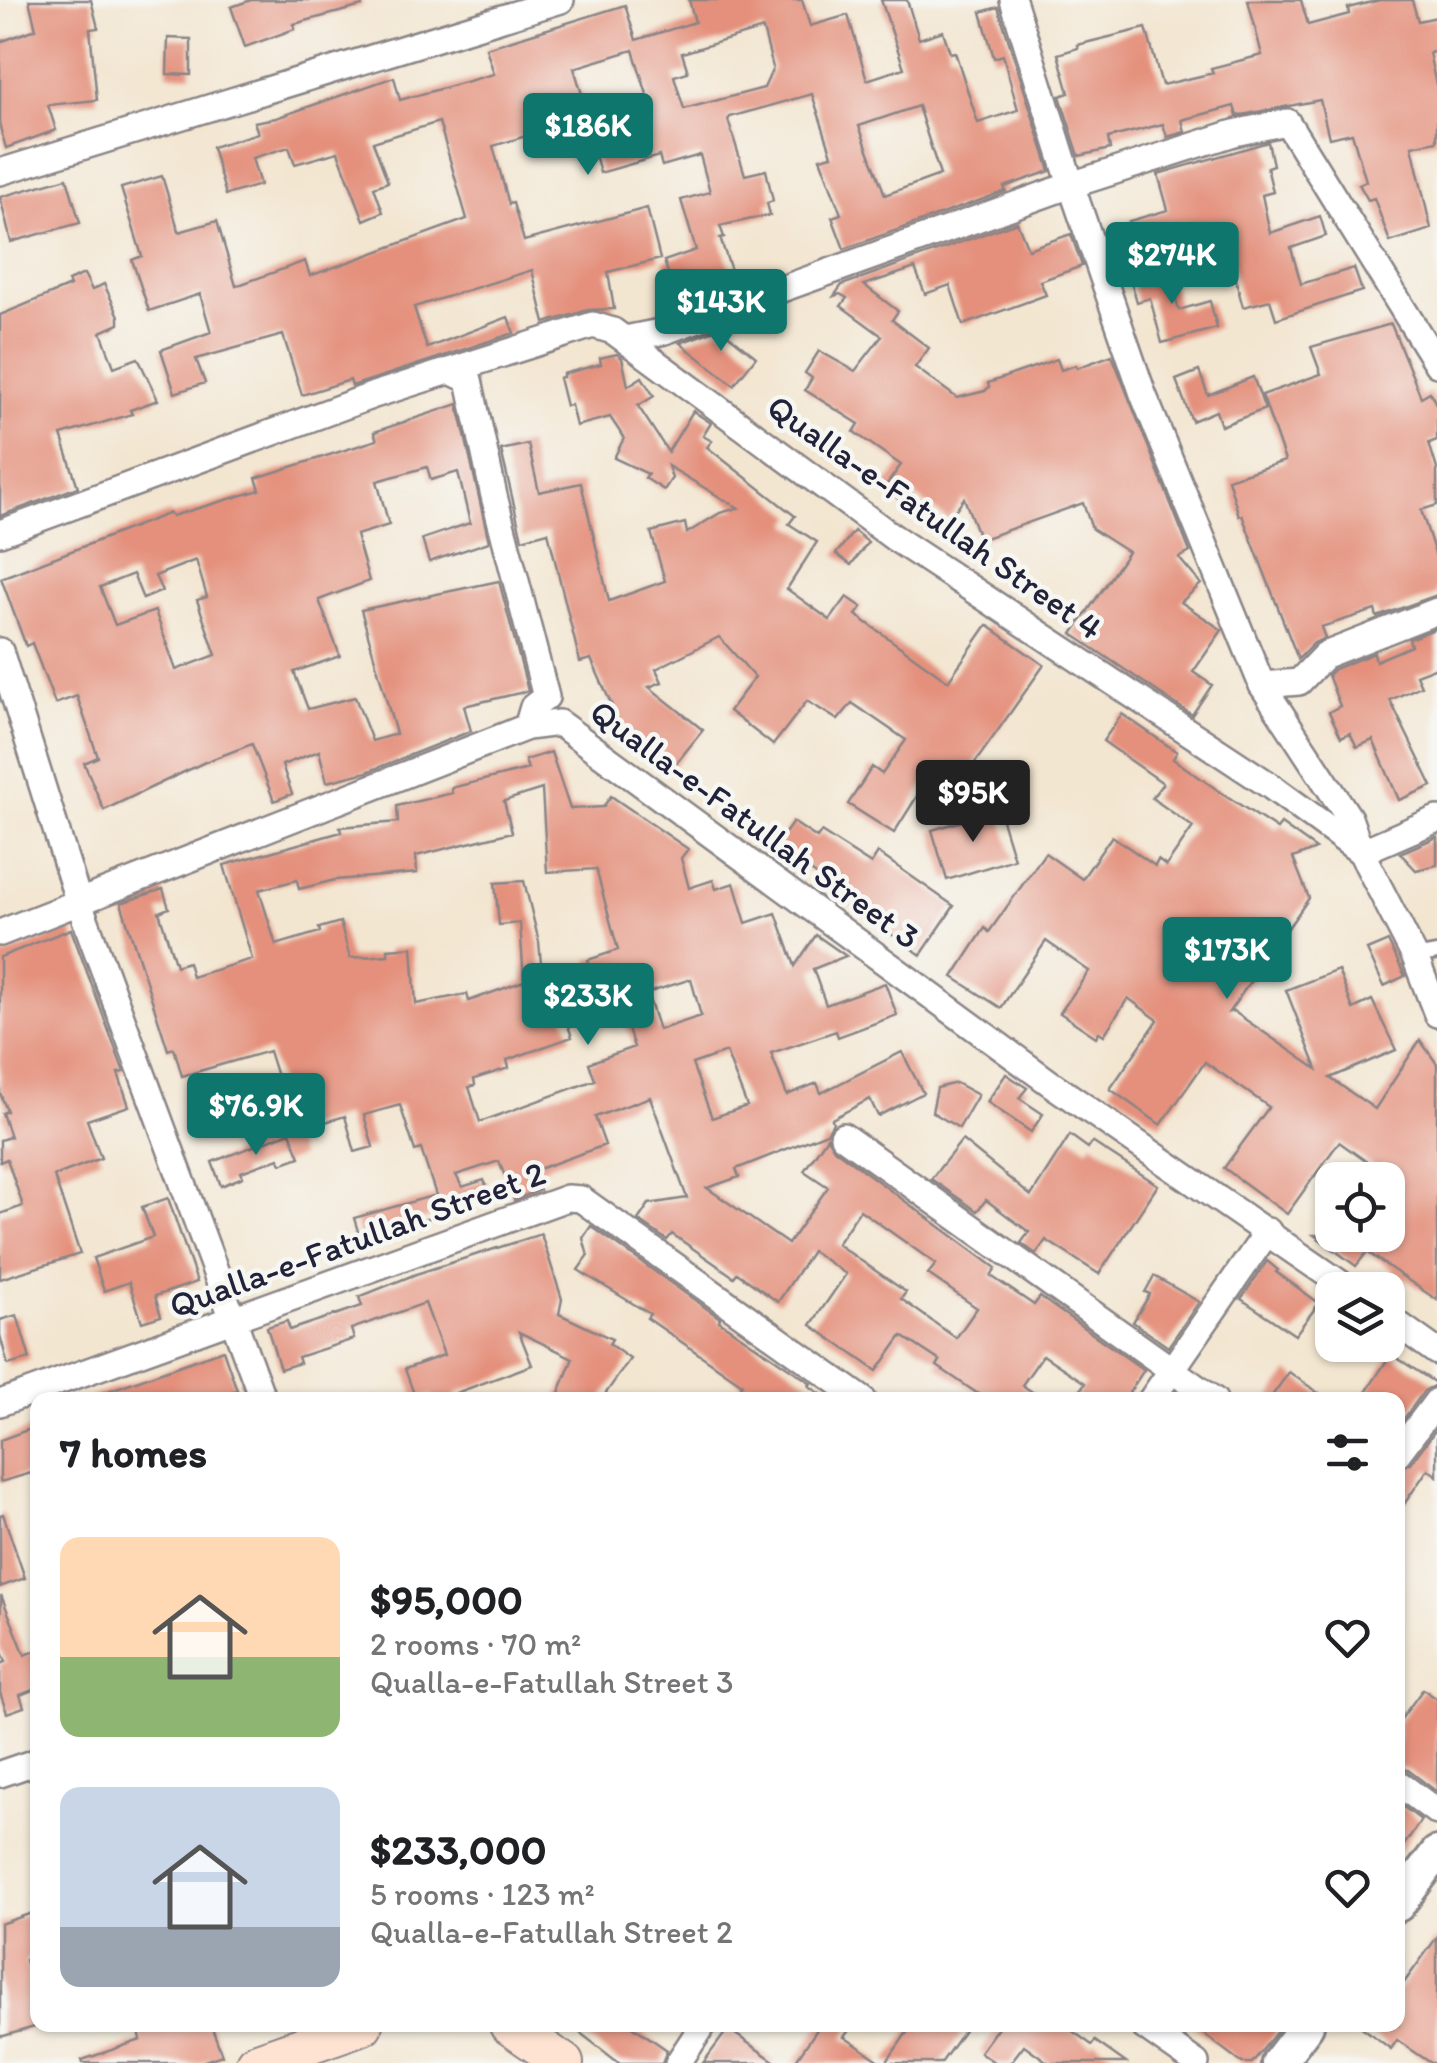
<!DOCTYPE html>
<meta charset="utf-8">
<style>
:root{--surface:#fff;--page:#f6f6f6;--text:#202124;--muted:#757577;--accent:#0f766e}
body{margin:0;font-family:Itim,sans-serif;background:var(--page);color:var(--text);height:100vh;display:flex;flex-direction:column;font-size:38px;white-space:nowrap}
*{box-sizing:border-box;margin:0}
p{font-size:32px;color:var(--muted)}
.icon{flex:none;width:55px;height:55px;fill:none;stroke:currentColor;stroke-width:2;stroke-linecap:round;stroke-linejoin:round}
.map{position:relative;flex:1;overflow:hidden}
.details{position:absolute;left:30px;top:1392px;width:1375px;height:640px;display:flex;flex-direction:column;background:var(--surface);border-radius:20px;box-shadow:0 2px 8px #0004}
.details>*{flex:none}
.controls{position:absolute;left:1315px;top:1162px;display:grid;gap:20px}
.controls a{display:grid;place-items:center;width:90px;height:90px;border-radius:20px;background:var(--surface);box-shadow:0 2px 8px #0004;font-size:50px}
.price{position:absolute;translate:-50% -85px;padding:0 22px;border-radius:10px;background:var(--accent);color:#fff;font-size:32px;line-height:65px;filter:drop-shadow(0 2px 5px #0008)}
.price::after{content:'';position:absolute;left:50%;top:60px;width:30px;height:22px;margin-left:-15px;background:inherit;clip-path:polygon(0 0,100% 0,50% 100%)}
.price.current{background:#222;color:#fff}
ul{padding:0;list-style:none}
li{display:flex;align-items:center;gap:30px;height:250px;padding:0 30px}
li span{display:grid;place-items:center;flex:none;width:280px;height:200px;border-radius:20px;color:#555}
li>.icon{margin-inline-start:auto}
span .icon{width:120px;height:120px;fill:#fffc;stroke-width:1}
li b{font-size:42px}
h2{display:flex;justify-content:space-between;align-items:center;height:120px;padding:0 30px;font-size:42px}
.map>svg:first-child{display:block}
</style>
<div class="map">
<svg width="1437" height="2063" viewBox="0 0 1437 2063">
<rect width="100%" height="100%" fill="#f6f6f2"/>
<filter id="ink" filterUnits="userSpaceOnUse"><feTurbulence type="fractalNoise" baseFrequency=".01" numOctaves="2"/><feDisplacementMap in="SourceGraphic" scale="20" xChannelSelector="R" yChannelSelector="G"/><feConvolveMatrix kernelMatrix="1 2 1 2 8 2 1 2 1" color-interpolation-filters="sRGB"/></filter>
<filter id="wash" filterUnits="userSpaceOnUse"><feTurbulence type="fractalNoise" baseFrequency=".0048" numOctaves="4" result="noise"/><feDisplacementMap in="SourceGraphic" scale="40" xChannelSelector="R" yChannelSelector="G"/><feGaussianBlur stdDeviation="2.25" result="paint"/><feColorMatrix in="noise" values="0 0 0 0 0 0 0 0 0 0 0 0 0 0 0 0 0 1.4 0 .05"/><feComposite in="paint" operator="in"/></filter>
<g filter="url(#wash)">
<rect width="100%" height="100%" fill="#f3e6d1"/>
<g id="blocks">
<g fill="#e4907c" fill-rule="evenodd">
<path d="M 29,0 L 91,0 L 98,28 L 90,29 L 97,100 L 48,105 L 56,130 L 6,148 L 0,127 L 0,42 L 36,29 Z"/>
<path d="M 251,0 L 361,0 L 362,6 L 294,24 L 295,29 L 245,47 L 231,7 Z"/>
<path d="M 689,0 L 802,0 L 810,26 L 848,15 L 867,80 L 904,68 L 881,0 L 907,0 L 919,39 L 943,31 L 950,53 L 955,52 L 978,123 L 1018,110 L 1003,55 L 994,58 L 981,12 L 998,7 L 1050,171 L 1004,187 L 1006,191 L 844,249 L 832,217 L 841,214 L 820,158 L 832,155 L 812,94 L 730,117 L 728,120 L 745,175 L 766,170 L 773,201 L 767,203 L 770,215 L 720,226 L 724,237 L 720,238 L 737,288 L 680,308 L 664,261 L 696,250 L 681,200 L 710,192 L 700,155 L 662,166 L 659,156 L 600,173 L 588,128 L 652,110 L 633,50 L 574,68 L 589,117 L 493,146 L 509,204 L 513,203 L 524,241 L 647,208 L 660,259 L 608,272 L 614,309 L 588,310 L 545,323 L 532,270 L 414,307 L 427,348 L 508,317 L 514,333 L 352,386 L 350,380 L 302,395 L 283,335 L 196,359 L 205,383 L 175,393 L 161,350 L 211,332 L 200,294 L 149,311 L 132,260 L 142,256 L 121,188 L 162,176 L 179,232 L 217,221 L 236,286 L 305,261 L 310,276 L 467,219 L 439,122 L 373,142 L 388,182 L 374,187 L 383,212 L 364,220 L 338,152 L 295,164 L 289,147 L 252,158 L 260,185 L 226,195 L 212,147 L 258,133 L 254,122 L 276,118 L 394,77 L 400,100 L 494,74 L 486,48 L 625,5 L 636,40 L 695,22 ZM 763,29 L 773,68 L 764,88 L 684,109 L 674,76 L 688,72 L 682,53 ZM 918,106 L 940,175 L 885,195 L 859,126 Z"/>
<path d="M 1248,0 L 1301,0 L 1308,25 L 1349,14 L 1348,8 L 1380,0 L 1412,0 L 1418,21 L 1437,17 L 1437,51 L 1429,53 L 1437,89 L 1437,141 L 1412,146 L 1431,229 L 1390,242 L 1374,198 L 1368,200 L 1359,184 L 1366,181 L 1352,133 L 1329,138 L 1320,100 L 1237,116 L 1234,106 L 1182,120 L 1185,132 L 1167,137 L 1163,124 L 1108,138 L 1110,149 L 1079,156 L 1060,96 L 1069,93 L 1058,54 L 1078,48 L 1077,45 L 1146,28 L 1162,85 L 1213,73 L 1211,68 L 1262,55 Z"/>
<path d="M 168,38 L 191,39 L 191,75 L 167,74 Z"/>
<path d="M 1268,142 L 1273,165 L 1267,167 L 1273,192 L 1262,195 L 1270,233 L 1320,216 L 1326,236 L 1291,248 L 1301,284 L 1354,268 L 1362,291 L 1276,319 L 1270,300 L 1243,307 L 1227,249 L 1174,261 L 1167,228 L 1133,237 L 1129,221 L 1168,210 L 1158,174 Z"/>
<path d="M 67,178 L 80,223 L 11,242 L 0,197 Z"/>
<path d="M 1017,222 L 1028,249 L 1071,234 L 1082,266 L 1040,281 L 1046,295 L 963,325 L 950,285 L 925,294 L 915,268 L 864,285 L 898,311 L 892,320 L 929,348 L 915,367 L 957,398 L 985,391 L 989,387 L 988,383 L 1057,359 L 1061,370 L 1076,365 L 1077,368 L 1112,355 L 1190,552 L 1179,558 L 1201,584 L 1181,602 L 1222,630 L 1193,672 L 1212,685 L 1192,715 L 1072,634 L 1128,552 L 1092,529 L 1083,503 L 980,540 L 964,498 L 948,520 L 911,493 L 904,503 L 884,488 L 901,465 L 854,432 L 859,424 L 805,390 L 812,378 L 805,373 L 819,351 L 855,371 L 882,336 L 841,306 L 847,298 L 840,294 L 834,296 L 842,285 Z"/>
<path d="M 1167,267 L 1179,310 L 1210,301 L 1217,328 L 1162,343 L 1150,298 L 1137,302 L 1130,278 Z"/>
<path d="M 84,274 L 92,290 L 104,284 L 119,316 L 119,324 L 101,332 L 114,367 L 138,358 L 158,400 L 130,410 L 132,414 L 61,435 L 78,487 L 0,516 L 0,315 L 70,286 L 68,281 Z"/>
<path d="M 1391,324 L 1421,397 L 1430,392 L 1437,406 L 1437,440 L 1429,443 L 1437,469 L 1437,505 L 1421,510 L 1437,560 L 1437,595 L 1377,617 L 1375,610 L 1321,627 L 1325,638 L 1314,643 L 1298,659 L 1242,515 L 1239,516 L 1228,479 L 1285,461 L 1262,395 L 1321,374 L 1311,347 Z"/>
<path d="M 720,328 L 756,357 L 734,385 L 680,343 Z"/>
<path d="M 617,354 L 622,358 L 628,386 L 642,377 L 654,396 L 638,406 L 668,452 L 693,411 L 711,423 L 703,436 L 712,441 L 707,447 L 795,516 L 789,524 L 817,542 L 787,589 L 830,620 L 847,597 L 862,607 L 856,615 L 948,681 L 987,625 L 1044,665 L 953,794 L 929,777 L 894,833 L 848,804 L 872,767 L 882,774 L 906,740 L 852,703 L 838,720 L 807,701 L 773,745 L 729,711 L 755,677 L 719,637 L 656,669 L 662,682 L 649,687 L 703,730 L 670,771 L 626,737 L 591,659 L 580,662 L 548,532 L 522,539 L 501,450 L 528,444 L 539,492 L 581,483 L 609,601 L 665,581 L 651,532 L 685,523 L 687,533 L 720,513 L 738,508 L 668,466 L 672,478 L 664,490 L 645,478 L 648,474 L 614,458 L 624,438 L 610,417 L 576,426 L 571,405 L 566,406 L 559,378 L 563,377 L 563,374 L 601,364 L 600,358 Z"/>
<path d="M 1199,371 L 1208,395 L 1253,377 L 1265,409 L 1221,426 L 1216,411 L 1192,421 L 1176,380 Z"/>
<path d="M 458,404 L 489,542 L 429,562 L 422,539 L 470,523 L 458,472 L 431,480 L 427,467 L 377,481 L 389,525 L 356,535 L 369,581 L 319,600 L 340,656 L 294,672 L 308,709 L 355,697 L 372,741 L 396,734 L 361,610 L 499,581 L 528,691 L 464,706 L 471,731 L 367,772 L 327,782 L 319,751 L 282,765 L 292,794 L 274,801 L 252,744 L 205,762 L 104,810 L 84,763 L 98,757 L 77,696 L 55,704 L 32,643 L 26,646 L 1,578 L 170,513 L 172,516 L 260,490 L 256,478 L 377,440 L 374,432 ZM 196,560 L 207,597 L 197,600 L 216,655 L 176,670 L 155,611 L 115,625 L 100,587 L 133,574 L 143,599 L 162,591 L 155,576 Z"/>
<path d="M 854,531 L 868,542 L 851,565 L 836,554 Z"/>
<path d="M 1437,628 L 1437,667 L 1416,675 L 1421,686 L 1390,700 L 1432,786 L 1399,800 L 1373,740 L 1357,747 L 1350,733 L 1341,737 L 1329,712 L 1340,706 L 1328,675 L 1334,669 L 1374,653 L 1376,661 L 1411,646 L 1409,639 Z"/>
<path d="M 1122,714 L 1177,752 L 1173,759 L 1219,791 L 1277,829 L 1281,824 L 1316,849 L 1293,858 L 1309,898 L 1229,1012 L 1233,1011 L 1317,1069 L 1286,990 L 1338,970 L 1353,1009 L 1372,1000 L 1396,1050 L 1330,1078 L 1375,1109 L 1420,1040 L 1437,1064 L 1437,1300 L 1367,1252 L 1356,1266 L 1314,1235 L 1388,1235 L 1388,1177 L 1339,1142 L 1287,1214 L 1224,1168 L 1269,1107 L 1205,1062 L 1161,1125 L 1110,1089 L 1158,1020 L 1128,998 L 1104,1035 L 1099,1032 L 1096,1037 L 1060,1013 L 1089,971 L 1046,941 L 1001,1008 L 953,977 L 985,928 L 989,932 L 1045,853 L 1082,879 L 1112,836 L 1155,866 L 1158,860 L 1166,866 L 1193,827 L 1152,798 L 1163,783 L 1103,741 Z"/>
<path d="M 551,752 L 570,809 L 603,807 L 611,796 L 688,849 L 681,858 L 689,888 L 713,880 L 716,889 L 734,883 L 746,923 L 776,913 L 795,966 L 816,935 L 846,956 L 813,969 L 826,1005 L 885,983 L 897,1015 L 838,1037 L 836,1031 L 771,1053 L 787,1095 L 817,1083 L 821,1093 L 902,1052 L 923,1093 L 878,1116 L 870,1099 L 832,1119 L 833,1123 L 827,1133 L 736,1169 L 739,1177 L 707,1188 L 788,1244 L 828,1187 L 804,1171 L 827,1137 L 834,1149 L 996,1268 L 991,1276 L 1034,1305 L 1040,1297 L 1144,1370 L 1124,1400 L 1073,1400 L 1085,1383 L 1043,1355 L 1022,1385 L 1044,1400 L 987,1400 L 937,1366 L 940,1361 L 902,1336 L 877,1371 L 811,1325 L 846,1274 L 812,1251 L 778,1302 L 737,1273 L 734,1277 L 672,1234 L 667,1240 L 638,1220 L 649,1204 L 687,1198 L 650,1097 L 595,1117 L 605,1145 L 533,1171 L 540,1190 L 514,1200 L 499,1161 L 456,1175 L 462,1187 L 484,1180 L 488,1190 L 435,1216 L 361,1241 L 354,1218 L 436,1195 L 421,1149 L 415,1151 L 400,1105 L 364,1115 L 373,1147 L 355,1152 L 345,1116 L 299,1130 L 287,1090 L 282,1092 L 269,1051 L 182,1076 L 174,1048 L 168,1050 L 121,903 L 163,889 L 169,908 L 159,912 L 176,966 L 188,962 L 192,977 L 252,959 L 224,865 L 341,832 L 340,827 L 398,822 L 397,806 L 452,793 L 451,788 L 528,769 L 525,760 ZM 542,789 L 547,872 L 596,869 L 618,950 L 588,960 L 600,998 L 616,993 L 634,1047 L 589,1063 L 595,1080 L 480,1122 L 469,1087 L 475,1085 L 474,1079 L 509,1068 L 507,1060 L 572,1037 L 549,972 L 542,974 L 539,942 L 524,881 L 495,883 L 499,925 L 520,923 L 524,981 L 469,1001 L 467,994 L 416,1004 L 412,947 L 388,949 L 388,955 L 350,958 L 340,922 L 319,928 L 320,932 L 276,945 L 259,890 L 297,880 L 299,889 L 335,880 L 417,873 L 416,856 L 512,832 L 504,801 ZM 691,979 L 701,1016 L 659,1030 L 647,993 ZM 726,1052 L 747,1106 L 712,1118 L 692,1064 ZM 860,1210 L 936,1264 L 928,1274 L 977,1308 L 956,1338 L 901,1299 L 906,1292 L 837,1244 Z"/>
<path d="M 999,810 L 1014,859 L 947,880 L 932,830 Z"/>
<path d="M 793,822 L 817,838 L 821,832 L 871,864 L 878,853 L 954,906 L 921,955 L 846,902 L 849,897 L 775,847 Z"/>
<path d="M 1437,837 L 1437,865 L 1416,870 L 1400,853 Z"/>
<path d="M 71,929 L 124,1072 L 118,1073 L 129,1106 L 87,1120 L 101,1158 L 54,1176 L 80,1254 L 0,1279 L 0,1214 L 23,1206 L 7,1159 L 0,1162 L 0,1140 L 10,1137 L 2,1113 L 7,1111 L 0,1093 L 0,957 Z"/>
<path d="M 1388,941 L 1405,976 L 1384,986 L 1367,950 Z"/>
<path d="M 1006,1074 L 1027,1088 L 1019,1098 L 1043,1114 L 1031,1132 L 987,1102 Z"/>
<path d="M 956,1083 L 978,1095 L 959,1128 L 932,1112 L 937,1088 Z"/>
<path d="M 290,1132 L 300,1157 L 281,1164 L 279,1158 L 241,1172 L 243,1177 L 221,1186 L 212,1162 Z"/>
<path d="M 1070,1135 L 1088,1148 L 1092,1142 L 1158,1185 L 1099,1274 L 1046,1240 L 1036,1254 L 1021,1243 L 1029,1232 L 986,1200 L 977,1211 L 931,1179 L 962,1140 L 1031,1196 Z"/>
<path d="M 168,1198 L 197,1282 L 155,1296 L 161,1316 L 142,1322 L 129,1282 L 104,1291 L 93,1258 L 153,1237 L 142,1207 Z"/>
<path d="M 591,1226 L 720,1318 L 719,1321 L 811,1383 L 809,1386 L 830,1400 L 733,1400 L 742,1384 L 647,1318 L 650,1314 L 578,1270 L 588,1256 L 583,1238 Z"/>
<path d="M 541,1234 L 562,1299 L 559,1314 L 612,1339 L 609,1344 L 630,1359 L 601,1400 L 556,1400 L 573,1358 L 519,1332 L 532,1365 L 456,1393 L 458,1396 L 447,1400 L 434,1400 L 432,1395 L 416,1400 L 405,1369 L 444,1355 L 425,1303 L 351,1329 L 354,1339 L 298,1357 L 300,1363 L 280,1369 L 267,1327 L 287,1321 L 290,1330 L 362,1306 L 359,1297 L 416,1274 Z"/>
<path d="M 1267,1261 L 1278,1270 L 1276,1272 L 1319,1303 L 1295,1335 L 1241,1299 Z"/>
<path d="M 1154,1276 L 1199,1302 L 1168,1347 L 1133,1322 L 1150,1294 L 1145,1292 Z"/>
<path d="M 17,1315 L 30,1359 L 8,1365 L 0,1335 L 0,1320 Z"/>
<path d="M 223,1350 L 237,1390 L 209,1400 L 92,1400 L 91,1397 Z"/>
<path d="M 1391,1354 L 1437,1384 L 1424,1391 L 1398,1427 L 1398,1400 L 1361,1400 Z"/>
<path d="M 1289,1372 L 1328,1400 L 1269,1400 Z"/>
<path d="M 38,1426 L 38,1471 L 0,1482 L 0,1440 Z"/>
<path d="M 1437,1428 L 1437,1476 L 1428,1469 L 1398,1513 L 1398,1469 L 1411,1463 Z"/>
<path d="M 3,1514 L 25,1578 L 0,1587 L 0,1515 Z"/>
<path d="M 1,1595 L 25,1655 L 38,1650 L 38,1688 L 20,1695 L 24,1707 L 7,1713 L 0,1693 L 0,1664 L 6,1662 L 0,1647 Z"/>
<path d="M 1423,1689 L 1437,1699 L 1437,1792 L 1408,1770 L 1398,1767 L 1398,1723 Z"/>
<path d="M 1398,1803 L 1421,1820 L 1398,1854 Z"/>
<path d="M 38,1911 L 38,1956 L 25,1960 L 38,1999 L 38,2026 L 0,2037 L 0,1924 Z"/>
<path d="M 1437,1937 L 1437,2063 L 1431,2063 L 1397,2040 L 1391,2049 L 1359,2025 L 1398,2025 L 1398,1991 Z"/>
<path d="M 137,2025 L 211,2025 L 222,2055 L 199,2063 L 83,2063 L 82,2060 L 141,2040 Z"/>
<path d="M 570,2025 L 631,2025 L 667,2050 L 662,2063 L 619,2063 Z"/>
<path d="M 820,2025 L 853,2025 L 844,2037 L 883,2063 L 794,2063 Z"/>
<path d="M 912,2025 L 968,2025 L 941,2063 L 886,2063 Z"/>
<path d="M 995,2025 L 1064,2025 L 1092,2045 L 1095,2041 L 1126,2063 L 1049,2063 L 1024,2045 L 1010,2063 L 995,2063 L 980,2052 L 998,2027 Z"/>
<path d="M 1192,2025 L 1282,2025 L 1252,2063 L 1242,2063 Z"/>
<path d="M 728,2029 L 777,2063 L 703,2063 Z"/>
</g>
</g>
</g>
<g filter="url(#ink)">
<use href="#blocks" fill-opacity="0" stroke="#8a8486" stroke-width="2.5"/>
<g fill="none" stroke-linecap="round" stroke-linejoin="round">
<defs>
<path id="service" d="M 1415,957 L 1437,953"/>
<g id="minor">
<path d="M 1013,0 L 1071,185 L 1143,394 L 1262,685 L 1349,818 L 1361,852 L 1437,819"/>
<path d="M 0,172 L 561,0"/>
<path d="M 625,339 L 665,331 L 1071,185 L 1234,133 L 1287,122 L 1437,364"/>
<path d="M 450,371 L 469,380 L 494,496 L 546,697 L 533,707 L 527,727"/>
<path d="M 0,533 L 374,395 L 593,325 L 613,331 L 893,537 L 1269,785 L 1361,852 L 1415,957 L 1437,1014"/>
<path d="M 0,651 L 78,900 L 263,1400"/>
<path d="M 1262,685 L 1299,682 L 1325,655 L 1437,611"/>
<path d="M 0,933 L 527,727 L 559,723 L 1050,1083 L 1350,1290"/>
<path d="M 843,1136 L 1214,1400"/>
<path d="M 1388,1317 L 1437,1352"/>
<path d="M 1151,1400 L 1268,1231"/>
<path d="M 0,1403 L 567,1198 L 581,1199 L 863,1400"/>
<path d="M 1398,1453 L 1437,1401"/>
<path d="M 0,1774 L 38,1761"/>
<path d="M 1398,1783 L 1437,1812"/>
<path d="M 1142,2025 L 1196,2063"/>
<path d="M 678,2063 L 703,2025"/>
</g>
<g id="tertiary">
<path d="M 1398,1905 L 1437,1853"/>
<path d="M 1278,2063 L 1307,2025"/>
</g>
<g id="secondary">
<path d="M 509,2025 L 564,2063"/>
<path d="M 255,2063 L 363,2025"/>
</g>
</defs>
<use href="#service" stroke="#8a8486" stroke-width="18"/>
<use href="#minor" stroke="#8a8486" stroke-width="30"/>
<use href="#tertiary" stroke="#8a8486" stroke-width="38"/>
<use href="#secondary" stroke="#8a8486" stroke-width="42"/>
<use href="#service" stroke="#fff" stroke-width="12"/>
<use href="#minor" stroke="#fff" stroke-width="25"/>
<use href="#tertiary" stroke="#fff" stroke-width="32"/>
<use href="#secondary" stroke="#fee3d2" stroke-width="38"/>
</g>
</g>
<g text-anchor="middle" stroke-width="9" stroke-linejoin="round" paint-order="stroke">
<g font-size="35" fill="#22223b" stroke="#f6f6f2">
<text transform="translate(935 517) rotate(35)" y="12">Qualla-e-Fatullah Street 4</text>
<text transform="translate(755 824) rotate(36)" y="12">Qualla-e-Fatullah Street 3</text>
<text transform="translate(357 1239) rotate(-20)" y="12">Qualla-e-Fatullah Street 2</text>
</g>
</g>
</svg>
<div class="controls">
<a><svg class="icon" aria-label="locate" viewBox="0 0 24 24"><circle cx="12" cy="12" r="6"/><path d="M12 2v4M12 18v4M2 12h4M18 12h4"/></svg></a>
<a><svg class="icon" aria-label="layers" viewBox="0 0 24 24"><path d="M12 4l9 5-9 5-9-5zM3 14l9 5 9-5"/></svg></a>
</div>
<b class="price" style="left:588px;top:178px">$186K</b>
<b class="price" style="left:1172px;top:307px">$274K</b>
<b class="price" style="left:721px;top:354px">$143K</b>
<b class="price current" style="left:973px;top:845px">$95K</b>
<b class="price" style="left:1227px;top:1002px">$173K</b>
<b class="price" style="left:588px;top:1048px">$233K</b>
<b class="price" style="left:256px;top:1158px">$76.9K</b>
<section class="details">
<h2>7 homes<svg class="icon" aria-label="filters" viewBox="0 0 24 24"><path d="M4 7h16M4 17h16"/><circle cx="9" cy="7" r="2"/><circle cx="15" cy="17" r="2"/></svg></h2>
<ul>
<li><span style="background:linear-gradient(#ffd9b3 60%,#8fb573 0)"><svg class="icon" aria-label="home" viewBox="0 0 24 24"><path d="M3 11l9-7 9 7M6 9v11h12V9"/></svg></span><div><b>$95,000</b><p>2 rooms · 70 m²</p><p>Qualla-e-Fatullah Street 3</p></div><svg class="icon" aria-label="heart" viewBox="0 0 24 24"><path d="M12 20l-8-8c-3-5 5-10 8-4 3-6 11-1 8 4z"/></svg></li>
<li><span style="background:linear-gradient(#c9d6e8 70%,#9aa5b1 0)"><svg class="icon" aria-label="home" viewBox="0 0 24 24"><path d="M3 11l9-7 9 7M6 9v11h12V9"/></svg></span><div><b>$233,000</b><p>5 rooms · 123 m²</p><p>Qualla-e-Fatullah Street 2</p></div><svg class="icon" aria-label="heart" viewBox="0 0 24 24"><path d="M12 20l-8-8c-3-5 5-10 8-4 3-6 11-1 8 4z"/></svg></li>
</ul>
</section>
</div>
